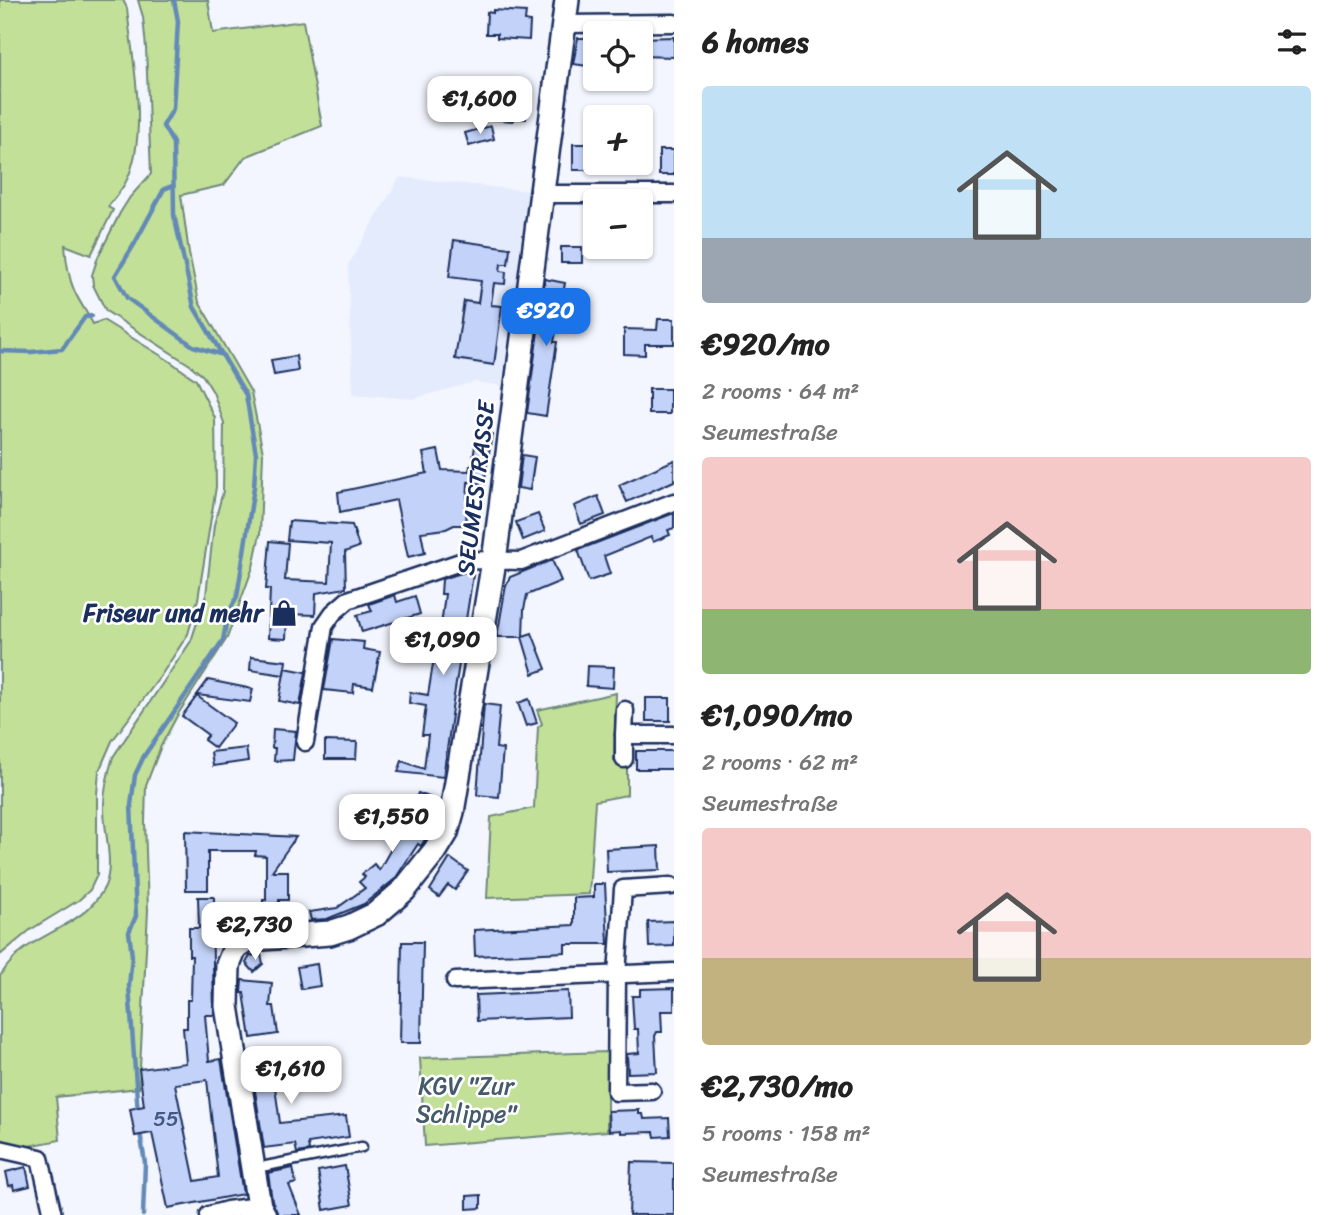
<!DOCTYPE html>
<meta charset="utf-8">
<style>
:root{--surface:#fff;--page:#f6f6f6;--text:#222;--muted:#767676;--accent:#1a73e8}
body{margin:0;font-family:Sriracha,sans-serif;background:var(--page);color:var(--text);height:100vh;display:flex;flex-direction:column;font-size:26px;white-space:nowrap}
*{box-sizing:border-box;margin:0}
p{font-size:23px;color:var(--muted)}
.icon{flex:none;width:38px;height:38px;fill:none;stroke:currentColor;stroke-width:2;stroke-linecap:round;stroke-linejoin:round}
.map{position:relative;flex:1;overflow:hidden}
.drawer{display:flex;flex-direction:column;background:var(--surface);width:665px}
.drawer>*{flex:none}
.tools{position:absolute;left:583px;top:21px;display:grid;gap:14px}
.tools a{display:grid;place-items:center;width:70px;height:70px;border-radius:7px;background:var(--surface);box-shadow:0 2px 5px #0004;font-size:35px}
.price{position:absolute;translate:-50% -60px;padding:0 16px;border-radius:14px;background:#fff;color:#222;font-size:23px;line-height:46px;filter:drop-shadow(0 2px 4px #0008)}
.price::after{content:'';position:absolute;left:50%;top:42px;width:21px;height:16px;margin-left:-10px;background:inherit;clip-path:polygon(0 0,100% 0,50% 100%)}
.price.current{background:var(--accent);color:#fff}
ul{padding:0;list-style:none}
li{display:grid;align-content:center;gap:14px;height:371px;padding:0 28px}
li span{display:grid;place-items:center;height:217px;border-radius:7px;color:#555}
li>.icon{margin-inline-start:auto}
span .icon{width:126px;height:126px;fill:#fffc;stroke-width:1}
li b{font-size:30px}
h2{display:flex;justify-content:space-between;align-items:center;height:84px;padding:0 28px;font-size:30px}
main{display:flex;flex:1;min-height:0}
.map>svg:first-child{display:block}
</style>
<main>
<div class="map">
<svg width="674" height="1215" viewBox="0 0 674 1215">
<rect width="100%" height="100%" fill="#f3f6fe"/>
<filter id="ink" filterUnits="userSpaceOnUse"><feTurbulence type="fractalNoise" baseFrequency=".0143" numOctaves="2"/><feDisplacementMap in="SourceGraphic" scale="14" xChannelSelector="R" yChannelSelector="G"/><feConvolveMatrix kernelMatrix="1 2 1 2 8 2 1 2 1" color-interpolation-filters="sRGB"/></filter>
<g filter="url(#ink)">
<path fill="#e4ebfc" d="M 400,177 L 529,191 L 502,386 L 475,382 L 412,399 L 353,394 L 348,265 Z"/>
<g fill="#c3e098" stroke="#6f887b" stroke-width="2">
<path d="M 0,0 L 123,0 L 127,8 C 132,59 148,127 129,175 C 125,187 115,197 108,207 L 113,210 L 91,255 L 65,245 C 66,259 68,276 74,290 C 79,302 87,312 93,324 L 103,320 L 168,360 L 196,380 L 215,418 L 216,487 L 198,599 L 188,634 L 160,677 L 112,741 L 99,771 L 97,794 L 97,875 L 90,890 L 79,900 L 30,930 L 0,955 Z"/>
<path d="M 138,0 L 208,0 L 213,33 L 303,21 L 322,126 L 245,157 L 224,185 L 181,195 L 189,253 L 199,302 L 251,392 L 263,453 L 260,534 L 253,567 L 227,638 L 178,714 L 161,746 L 146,785 L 145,822 L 148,910 L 139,1088 L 56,1097 L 60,1140 L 13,1149 L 0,1145 L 0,976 C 8,964 17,953 30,945 C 56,928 91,917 105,886 C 115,862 103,830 104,805 C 104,788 108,773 113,757 L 191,641 L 206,595 L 214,525 L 223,491 L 224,423 L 213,392 L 203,376 L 190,365 L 106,311 L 93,285 L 92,275 L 98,257 L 120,213 L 130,197 L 151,174 L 146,48 L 143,17 Z"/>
<path d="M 616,693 L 614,760 L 627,763 L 627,795 L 595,801 L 589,894 L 487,898 L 491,817 L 534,808 L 538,727 L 542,724 L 537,710 Z"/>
<path d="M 607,1052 L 607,1131 L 425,1146 L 420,1058 Z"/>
</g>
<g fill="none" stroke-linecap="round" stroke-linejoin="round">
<g stroke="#648ab7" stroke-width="4.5">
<path d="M 172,186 L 164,189 L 135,243 L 115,276 L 127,298 L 193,346 L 223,355"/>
<path d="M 0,351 L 31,352 L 62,349 L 85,317 L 92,316"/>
<path d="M 138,1113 L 129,986 L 132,956 L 129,932 L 136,916 L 131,805 L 135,775 L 144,756 L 223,640 L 228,614 L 237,597 L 254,487 L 256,454 L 246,395 L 194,307 L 174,215 L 173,143 L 163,126 L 173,109 L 178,21 L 174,0"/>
<path d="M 140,1132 L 145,1163 L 143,1215"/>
</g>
</g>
<g fill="#c2d2f8" stroke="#1b2f5e" stroke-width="2" fill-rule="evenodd">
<path d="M 493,10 L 526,12 L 525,21 L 530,22 L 529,40 L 497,38 L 497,34 L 486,34 L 487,12 L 493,13 Z"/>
<path d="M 674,37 L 674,57 L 640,56 L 640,38 Z"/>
<path d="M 578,38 L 595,38 L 595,67 L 573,64 Z"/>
<path d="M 494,86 L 524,89 L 524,96 L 528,96 L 526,119 L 513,118 L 513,121 L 488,119 L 489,99 L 493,99 Z"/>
<path d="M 491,126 L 494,139 L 469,146 L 465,133 Z"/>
<path d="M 573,144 L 591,144 L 592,170 L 573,170 Z"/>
<rect x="659" y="150" width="15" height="25"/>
<path d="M 454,240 L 510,248 L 508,264 L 501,264 L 500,271 L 506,272 L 505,284 L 494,283 L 491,305 L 502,306 L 494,365 L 455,359 L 464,301 L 478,303 L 481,281 L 449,277 Z"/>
<rect x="561" y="247" width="21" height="16"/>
<path d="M 545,279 L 565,283 L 554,342 L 557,342 L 546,416 L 527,413 Z"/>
<path d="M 658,319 L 674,319 L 674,344 L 645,344 L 645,355 L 624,354 L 624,329 L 657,330 Z"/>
<path d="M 296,356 L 298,371 L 274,375 L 271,360 Z"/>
<rect x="649" y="389" width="21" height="25"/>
<path d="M 477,432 L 492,434 L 484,484 L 468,482 L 466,525 L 454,525 L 446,529 L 421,532 L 425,553 L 408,557 L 396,500 L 340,512 L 338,492 L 427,473 L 423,453 L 438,450 L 442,470 L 469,471 L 470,466 L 472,466 Z"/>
<path d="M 522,455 L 535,457 L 530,490 L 518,488 Z"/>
<path d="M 674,460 L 674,481 L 627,502 L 619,485 Z"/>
<path d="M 598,496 L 605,515 L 581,524 L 574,506 Z"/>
<path d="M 674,513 L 674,528 L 668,530 L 670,535 L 653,542 L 651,537 L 604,556 L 610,574 L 589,581 L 578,550 Z"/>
<path d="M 538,514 L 545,531 L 523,540 L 516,522 Z"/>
<path d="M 289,521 L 352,525 L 359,547 L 345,552 L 346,588 L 316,593 L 315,615 L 287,614 L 286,639 L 268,638 L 270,589 L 266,589 L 270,541 L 288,543 L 285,580 L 329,582 L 331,543 L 287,540 Z"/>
<path d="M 552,560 L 561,581 L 527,595 L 524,609 L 523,636 L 532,633 L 546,669 L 533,674 L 522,637 L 497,637 L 506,585 L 510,577 Z"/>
<path d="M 468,571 L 473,575 L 451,715 L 452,715 L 443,777 L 398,772 L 402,761 L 424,769 L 428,735 L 422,735 L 426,706 L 409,703 L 410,692 L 428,695 L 434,658 L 436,663 L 438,648 L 442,648 L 445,626 L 441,626 L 445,594 L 441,594 L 442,579 Z"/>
<path d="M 395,595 L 397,602 L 415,596 L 420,614 L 362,632 L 357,615 L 372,611 L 369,604 Z"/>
<path d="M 333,639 L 364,642 L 363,649 L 380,652 L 373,687 L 354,684 L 353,693 L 324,690 Z"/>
<path d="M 251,657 L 286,661 L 284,675 L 250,670 Z"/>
<path d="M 587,666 L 614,667 L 613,688 L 586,686 Z"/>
<path d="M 285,668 L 306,672 L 300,705 L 279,701 Z"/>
<path d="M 208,680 L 253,689 L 250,702 L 197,695 Z"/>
<path d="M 197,696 L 234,723 L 215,748 L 204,740 L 208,735 L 182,716 Z"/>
<rect x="646" y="698" width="24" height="23"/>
<path d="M 529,699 L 537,723 L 526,726 L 518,703 Z"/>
<path d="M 484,704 L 500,706 L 496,748 L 503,749 L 499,797 L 477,795 Z"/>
<path d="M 273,729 L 296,731 L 293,760 L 274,761 L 275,748 L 272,748 Z"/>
<path d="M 325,741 L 357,742 L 356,759 L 325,759 Z"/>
<path d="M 246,748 L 248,761 L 213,766 L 211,752 Z"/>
<rect x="636" y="751" width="38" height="18"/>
<path d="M 418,793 L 440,801 L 439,803 L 429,833 L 421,846 L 418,844 L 395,879 L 364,904 L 327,919 L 311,920 L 309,912 L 337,908 L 365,888 L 359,882 L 365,877 L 362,874 L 374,864 L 379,870 L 408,819 L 385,820 L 389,808 L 412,808 Z"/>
<path d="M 185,831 L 296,837 L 272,871 L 288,871 L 288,900 L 279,900 L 279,906 L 274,906 L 274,923 L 237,926 L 237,911 L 263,912 L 263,900 L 266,900 L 266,856 L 255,855 L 256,851 L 208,851 L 208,890 L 186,890 Z"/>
<path d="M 659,846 L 660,870 L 607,872 L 606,849 Z"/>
<path d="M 450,858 L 468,871 L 455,890 L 448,885 L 439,897 L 430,890 Z"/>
<path d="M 594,884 L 605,884 L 608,944 L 565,944 L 565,952 L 475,956 L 474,930 L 574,925 L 574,898 L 594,897 Z"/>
<path d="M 198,897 L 214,897 L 214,910 L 212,910 L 214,1015 L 205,1015 L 209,1061 L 221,1059 L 243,1194 L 168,1208 L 152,1133 L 135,1136 L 130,1109 L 144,1106 L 139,1069 L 186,1063 L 183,1028 L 187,1028 L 187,1000 L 191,1000 L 192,956 L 189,956 L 189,928 L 199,928 ZM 207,1080 L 218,1177 L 195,1181 L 175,1084 Z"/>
<path d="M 674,921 L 674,946 L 649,947 L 648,922 Z"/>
<path d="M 402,942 L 423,942 L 421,1043 L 400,1043 Z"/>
<path d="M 261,954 L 263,964 L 254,972 L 246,963 L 250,956 Z"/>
<path d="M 317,964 L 320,986 L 301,989 L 297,967 Z"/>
<path d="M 242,980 L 272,983 L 270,1006 L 274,1006 L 278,1034 L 251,1038 L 244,993 L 241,993 Z"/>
<path d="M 674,988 L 674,1011 L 661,1011 L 662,1032 L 657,1032 L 655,1036 L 657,1072 L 628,1073 L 627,1054 L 639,1053 L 638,1029 L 634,1029 L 632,996 L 640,996 L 640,989 Z"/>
<path d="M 568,991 L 569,1017 L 477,1021 L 476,995 Z"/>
<path d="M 331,1052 L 333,1063 L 285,1069 L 285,1072 L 273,1073 L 280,1123 L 346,1116 L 349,1137 L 308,1143 L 309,1151 L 297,1153 L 295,1144 L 264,1148 L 250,1059 L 283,1054 L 284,1058 Z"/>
<path d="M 639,1110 L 639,1114 L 643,1114 L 644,1119 L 669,1118 L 670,1136 L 655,1137 L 654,1132 L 621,1133 L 621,1130 L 609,1131 L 608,1111 Z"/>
<path d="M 631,1162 L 674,1163 L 674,1215 L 629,1215 Z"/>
<path d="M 345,1166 L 352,1205 L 324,1210 L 318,1171 Z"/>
<path d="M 26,1167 L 30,1186 L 14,1190 L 13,1185 L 9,1186 L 6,1172 Z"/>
<path d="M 293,1168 L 296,1183 L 289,1185 L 301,1215 L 278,1215 L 272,1201 L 268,1173 Z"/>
<path d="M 481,1195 L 481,1208 L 467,1209 L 467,1196 Z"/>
</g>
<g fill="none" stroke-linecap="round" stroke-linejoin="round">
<defs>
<path id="lane" d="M 256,1168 L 362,1147"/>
<g id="street">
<path d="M 563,24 L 674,23"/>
<path d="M 541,194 L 674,194"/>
<path d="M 625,710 L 624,735 L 674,735"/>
<path d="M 305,742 L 324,626 L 333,613 L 348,600 L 466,560 L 521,561 L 674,502"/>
<path d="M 624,759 L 624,735"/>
<path d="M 455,981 L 674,972"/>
<path d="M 652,1091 L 616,1092 L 617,974 L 623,889 L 671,886"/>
<path d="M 0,1149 L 40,1158 L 53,1215"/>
<path d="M 209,1215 L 227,1210 L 259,1206"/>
</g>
<path id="secondary" d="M 264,1215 L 259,1206 L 227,1006 L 228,965 L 235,948 L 249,939 L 330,933 L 349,927 L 376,914 L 404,890 L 435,851 L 446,833 L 452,812 L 494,561 L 567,0"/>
</defs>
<use href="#lane" stroke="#1b2f5e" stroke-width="13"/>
<use href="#street" stroke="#1b2f5e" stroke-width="21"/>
<use href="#secondary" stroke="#1b2f5e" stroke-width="28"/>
<use href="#lane" stroke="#fff" stroke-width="8"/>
<use href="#street" stroke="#fff" stroke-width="16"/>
<use href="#secondary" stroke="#fff" stroke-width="23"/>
</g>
</g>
<defs>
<symbol id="shop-bare" viewBox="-9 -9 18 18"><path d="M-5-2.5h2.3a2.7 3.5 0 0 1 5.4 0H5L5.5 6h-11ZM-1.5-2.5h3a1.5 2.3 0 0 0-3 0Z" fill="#1b2f5e" stroke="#fff" stroke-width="2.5" paint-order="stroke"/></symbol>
</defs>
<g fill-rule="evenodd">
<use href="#shop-bare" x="265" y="594" width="38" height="38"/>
</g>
<g text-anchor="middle" stroke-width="5" stroke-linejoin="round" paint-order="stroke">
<g font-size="21" fill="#455884">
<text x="166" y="1126">55</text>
</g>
<g font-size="24" fill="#1b2f5e" stroke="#fff">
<text transform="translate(476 488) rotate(-83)" y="8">SEUMESTRASSE</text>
</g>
<g font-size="24" font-weight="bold" fill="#1b2f5e" stroke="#fff" text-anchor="end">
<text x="263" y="621">Friseur und mehr</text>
</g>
<g font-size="24" fill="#455b6c" stroke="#fff">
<text x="466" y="1094">KGV "Zur<tspan x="466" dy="28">Schlippe"</tspan></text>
</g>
</g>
</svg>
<div class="tools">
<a><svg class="icon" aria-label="locate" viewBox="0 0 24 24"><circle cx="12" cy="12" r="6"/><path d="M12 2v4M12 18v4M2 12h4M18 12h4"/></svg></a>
<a>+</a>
<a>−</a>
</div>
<b class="price" style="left:480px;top:136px">€1,600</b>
<b class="price current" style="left:546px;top:348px">€920</b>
<b class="price" style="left:443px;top:677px">€1,090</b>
<b class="price" style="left:392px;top:854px">€1,550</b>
<b class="price" style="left:255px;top:962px">€2,730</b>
<b class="price" style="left:291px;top:1106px">€1,610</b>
</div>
<section class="drawer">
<h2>6 homes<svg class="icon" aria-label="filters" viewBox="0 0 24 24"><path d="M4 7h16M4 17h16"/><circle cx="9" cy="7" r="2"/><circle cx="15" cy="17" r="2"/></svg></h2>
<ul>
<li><span style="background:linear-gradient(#bfe0f5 70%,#9aa5b1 0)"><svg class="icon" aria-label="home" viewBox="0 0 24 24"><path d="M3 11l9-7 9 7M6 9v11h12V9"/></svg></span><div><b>€920/mo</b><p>2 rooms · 64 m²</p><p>Seumestraße</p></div></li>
<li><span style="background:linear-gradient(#f6c9c9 70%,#8fb573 0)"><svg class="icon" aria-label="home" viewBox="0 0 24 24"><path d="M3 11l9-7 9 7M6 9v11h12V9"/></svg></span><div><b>€1,090/mo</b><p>2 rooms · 62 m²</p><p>Seumestraße</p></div></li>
<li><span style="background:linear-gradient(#f6c9c9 60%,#c2b280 0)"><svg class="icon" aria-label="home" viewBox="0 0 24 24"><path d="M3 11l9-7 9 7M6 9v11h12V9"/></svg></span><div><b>€2,730/mo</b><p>5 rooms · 158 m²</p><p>Seumestraße</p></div></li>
</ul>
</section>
</main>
